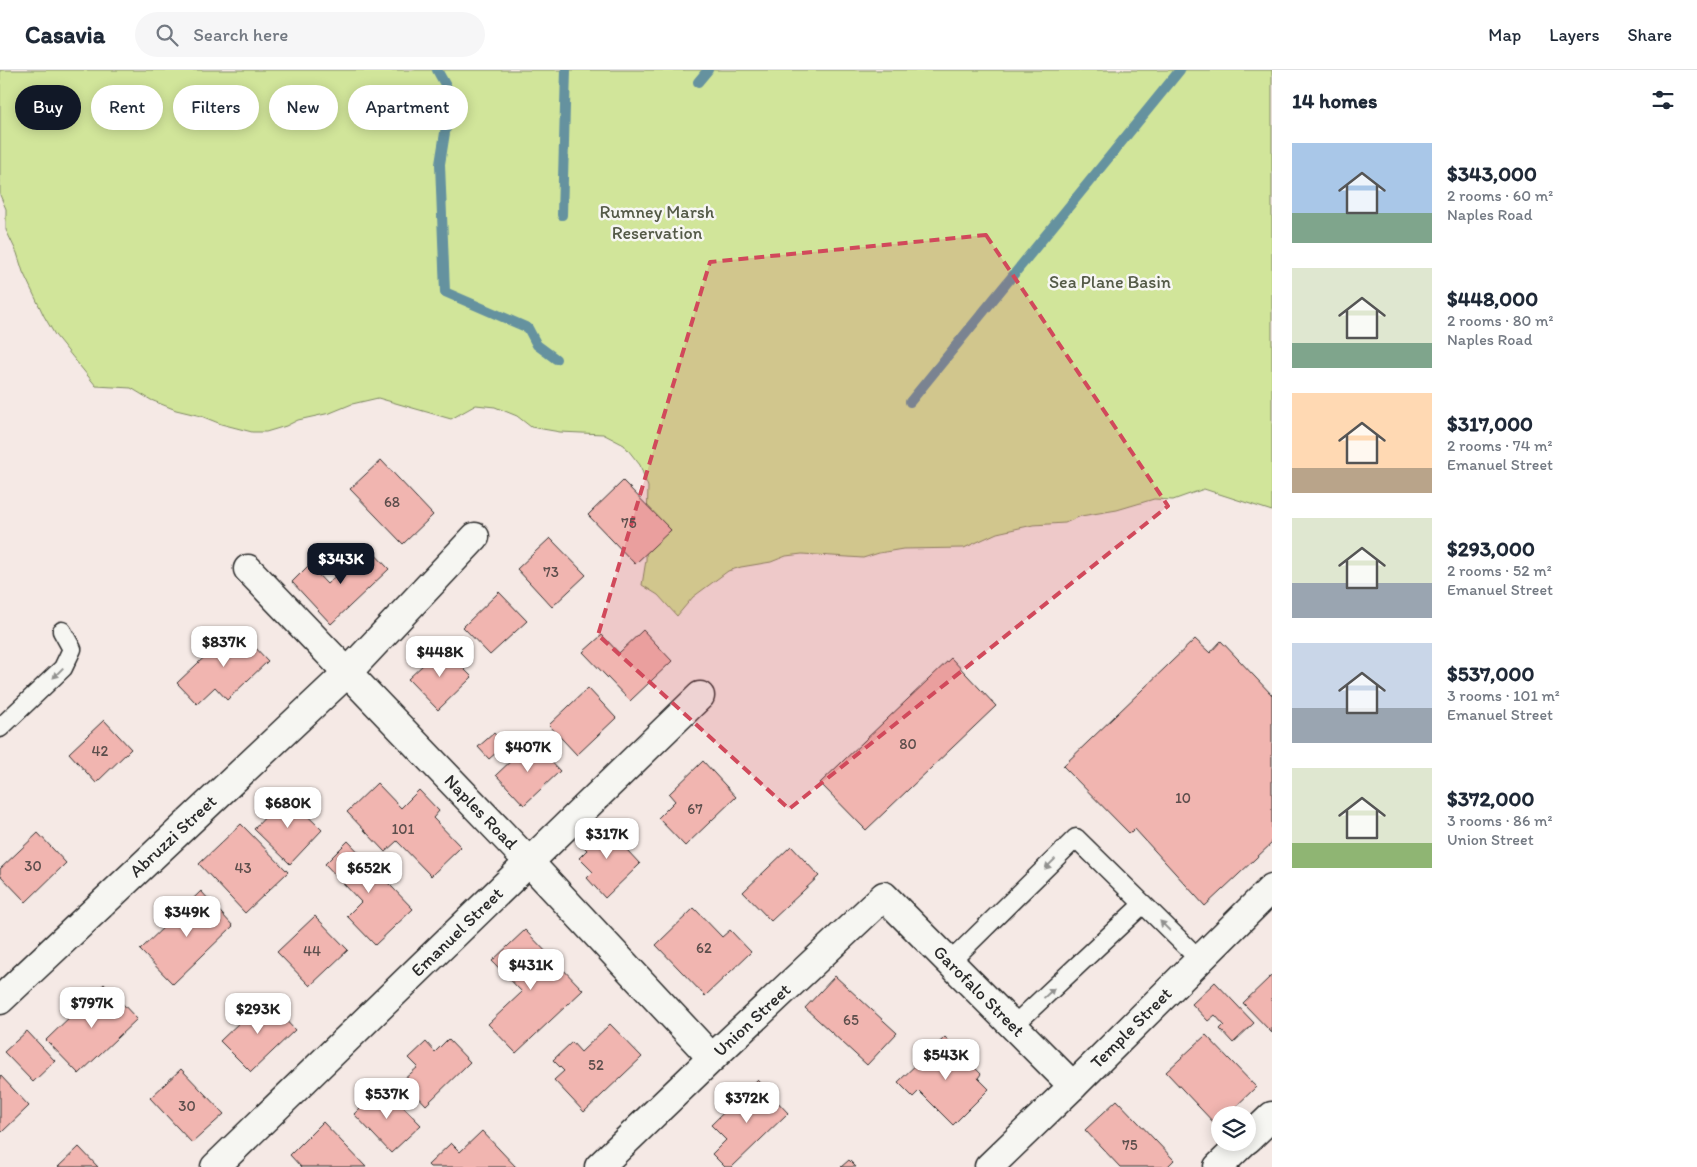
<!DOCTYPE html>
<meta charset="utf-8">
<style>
:root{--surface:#fff;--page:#f6f6f7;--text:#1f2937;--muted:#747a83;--line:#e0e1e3;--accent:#111827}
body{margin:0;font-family:Itim,sans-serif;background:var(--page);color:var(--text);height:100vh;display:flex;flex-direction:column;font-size:19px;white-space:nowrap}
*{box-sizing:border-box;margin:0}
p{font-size:16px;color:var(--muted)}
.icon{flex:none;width:28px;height:28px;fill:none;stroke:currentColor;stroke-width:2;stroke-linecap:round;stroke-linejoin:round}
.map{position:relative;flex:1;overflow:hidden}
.details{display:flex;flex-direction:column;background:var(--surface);width:425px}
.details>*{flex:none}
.banner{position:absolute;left:15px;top:15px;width:475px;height:45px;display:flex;gap:10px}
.tools{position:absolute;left:1211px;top:1036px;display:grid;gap:10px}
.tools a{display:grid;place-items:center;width:45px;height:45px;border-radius:50%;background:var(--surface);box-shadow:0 2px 12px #0003;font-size:25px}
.price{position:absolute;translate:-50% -42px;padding:0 11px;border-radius:10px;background:#fff;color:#222;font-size:16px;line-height:32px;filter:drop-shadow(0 1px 2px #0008)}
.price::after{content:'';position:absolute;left:50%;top:30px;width:15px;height:11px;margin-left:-8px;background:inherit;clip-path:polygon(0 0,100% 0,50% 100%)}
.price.selected{background:var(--accent);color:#fff}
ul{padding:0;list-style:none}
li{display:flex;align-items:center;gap:15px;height:125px;padding:0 20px}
li span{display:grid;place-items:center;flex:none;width:140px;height:100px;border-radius:0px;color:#555}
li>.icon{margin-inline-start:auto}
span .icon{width:60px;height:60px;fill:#fffc;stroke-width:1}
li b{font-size:21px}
h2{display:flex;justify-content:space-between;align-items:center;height:60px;padding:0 20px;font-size:21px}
.chip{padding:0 18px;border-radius:22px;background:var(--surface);box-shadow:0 2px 12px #0003;font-size:18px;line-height:45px}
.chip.selected{background:var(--accent);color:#fff}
header{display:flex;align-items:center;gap:30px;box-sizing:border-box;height:70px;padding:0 25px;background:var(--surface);border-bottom:1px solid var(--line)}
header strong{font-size:24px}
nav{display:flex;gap:28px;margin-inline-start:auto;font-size:18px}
.search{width:350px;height:45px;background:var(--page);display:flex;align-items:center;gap:12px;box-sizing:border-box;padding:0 18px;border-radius:28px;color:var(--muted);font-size:19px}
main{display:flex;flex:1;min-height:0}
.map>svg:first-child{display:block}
</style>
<header>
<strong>Casavia</strong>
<div class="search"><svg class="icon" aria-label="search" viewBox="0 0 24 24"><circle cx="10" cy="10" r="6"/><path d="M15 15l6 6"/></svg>Search here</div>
<nav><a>Map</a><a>Layers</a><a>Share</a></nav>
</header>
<main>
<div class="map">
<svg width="1272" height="1097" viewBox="0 0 1272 1097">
<rect width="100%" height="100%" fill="#f5e9e5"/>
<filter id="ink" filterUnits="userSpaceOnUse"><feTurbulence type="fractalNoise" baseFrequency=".02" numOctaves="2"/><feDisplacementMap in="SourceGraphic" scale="10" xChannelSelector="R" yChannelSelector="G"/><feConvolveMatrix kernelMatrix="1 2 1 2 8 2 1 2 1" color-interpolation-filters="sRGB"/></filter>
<g filter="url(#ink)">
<path fill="#d1e59a" stroke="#7e8862" d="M 0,0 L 1272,0 L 1272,441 L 1204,419 L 1173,430 L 1154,429 L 1117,440 L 1081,446 L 1065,453 L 1033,455 L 997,463 L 964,478 L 903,479 L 879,483 L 863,488 L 802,484 L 786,486 L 771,492 L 741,497 L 728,501 L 693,527 L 677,546 L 658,525 L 642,515 L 646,490 L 648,417 L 640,395 L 624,375 L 603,364 L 560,362 L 531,357 L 517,346 L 495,337 L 476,335 L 451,349 L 378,328 L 352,334 L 330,343 L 298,350 L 286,356 L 266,362 L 252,362 L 221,354 L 201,346 L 176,340 L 151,330 L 131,318 L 96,316 L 55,265 L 44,246 L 23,202 L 17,183 L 6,160 L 6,139 L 0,125 Z"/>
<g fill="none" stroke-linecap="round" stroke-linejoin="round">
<g stroke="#65929f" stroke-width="10">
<path d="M 437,0 L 451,25 L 440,94 L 445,222 L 528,258 L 537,275 L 556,289"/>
<path d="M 698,12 L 708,0"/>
<path d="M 562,145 L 566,0"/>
<path d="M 910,332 L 1180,0"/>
</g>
</g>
<g fill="#f1b5b0" stroke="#2b2b2b">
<path d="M 381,390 L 433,445 L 403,474 L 350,419 Z"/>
<path d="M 623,411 L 671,460 L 635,494 L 588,445 Z"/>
<path d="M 550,468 L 586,505 L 552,537 L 517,499 Z"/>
<path d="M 367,476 L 389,499 L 331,554 L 292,512 L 309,495 L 327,514 Z"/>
<path d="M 499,522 L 527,551 L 490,585 L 463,557 Z"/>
<path d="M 236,557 L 268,591 L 227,630 L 215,617 L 197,634 L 177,613 Z"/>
<path d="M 643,560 L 672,591 L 630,631 L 583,582 L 602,565 L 619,583 Z"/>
<path d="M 1195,569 L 1210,583 L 1221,571 L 1272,625 L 1272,773 L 1205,836 L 1135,759 L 1130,764 L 1063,696 Z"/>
<path d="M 442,577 L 472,607 L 438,640 L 408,609 Z"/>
<path d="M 951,588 L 996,636 L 866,760 L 820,713 Z"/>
<path d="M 588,618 L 616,648 L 577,685 L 549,655 Z"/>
<path d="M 104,650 L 131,679 L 96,713 L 69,683 Z"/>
<path d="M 494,663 L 505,675 L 489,689 L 478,677 Z"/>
<path d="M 532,671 L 560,701 L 524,735 L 496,705 Z"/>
<path d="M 703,691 L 736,727 L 685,776 L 658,748 L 675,731 L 669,724 Z"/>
<path d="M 377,713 L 401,738 L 419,720 L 439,741 L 433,748 L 461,777 L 431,806 L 397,771 L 385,782 L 347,742 Z"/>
<path d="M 284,723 L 322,760 L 290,794 L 254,759 L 271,741 L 269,738 Z"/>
<path d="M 601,752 L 640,794 L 605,828 L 587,808 L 593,802 L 579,788 L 587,780 L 580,773 Z"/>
<path d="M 241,754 L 288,802 L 245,843 L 199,794 Z"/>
<path d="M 38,763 L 66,793 L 26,832 L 0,805 L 0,799 Z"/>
<path d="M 348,771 L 413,839 L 375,875 L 347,846 L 361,832 L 325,794 Z"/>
<path d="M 791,776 L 819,806 L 771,851 L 743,822 Z"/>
<path d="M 201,821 L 233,856 L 173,914 L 140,880 Z"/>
<path d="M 694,838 L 722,867 L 730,860 L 751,882 L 705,926 L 656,875 Z"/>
<path d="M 315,846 L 348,880 L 310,916 L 277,882 Z"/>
<path d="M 525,860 L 583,920 L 516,983 L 488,954 L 522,922 L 492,891 Z"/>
<path d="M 835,906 L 897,963 L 867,995 L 805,938 Z"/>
<path d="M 1271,906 L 1272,908 L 1272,963 L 1243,933 Z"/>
<path d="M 1215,912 L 1254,953 L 1233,973 L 1220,959 L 1224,955 L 1215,945 L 1208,951 L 1192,934 Z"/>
<path d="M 104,914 L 137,949 L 79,1004 L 46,970 Z"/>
<path d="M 265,928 L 295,960 L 251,1002 L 220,971 Z"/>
<path d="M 610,954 L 642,987 L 584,1042 L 554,1010 L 564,1001 L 553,990 L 572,972 L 581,982 Z"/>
<path d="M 27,961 L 55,991 L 33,1012 L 4,982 Z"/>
<path d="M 1206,965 L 1256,1017 L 1227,1045 L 1220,1045 L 1220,1051 L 1216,1055 L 1166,1002 Z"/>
<path d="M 945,967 L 981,1004 L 978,1008 L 989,1019 L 953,1055 L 919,1021 L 913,1027 L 898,1012 Z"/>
<path d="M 448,969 L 470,992 L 426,1035 L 403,1010 L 418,997 L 409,988 L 426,972 L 435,982 Z"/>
<path d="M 181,999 L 224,1044 L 192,1073 L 150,1028 Z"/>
<path d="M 0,1005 L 29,1036 L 2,1062 L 0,1060 Z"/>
<path d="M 757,1010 L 788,1043 L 732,1097 L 725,1097 L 712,1084 L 726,1070 L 711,1055 Z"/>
<path d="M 383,1016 L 421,1055 L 391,1083 L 354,1044 Z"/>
<path d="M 1117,1030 L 1174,1090 L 1167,1097 L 1120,1097 L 1085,1060 Z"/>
<path d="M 323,1052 L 366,1097 L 301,1097 L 290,1085 Z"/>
<path d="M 482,1061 L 516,1097 L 430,1097 L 428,1095 L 451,1073 L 460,1082 Z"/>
<path d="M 79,1077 L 98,1097 L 58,1097 Z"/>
<path d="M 849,1090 L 856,1097 L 841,1097 Z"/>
</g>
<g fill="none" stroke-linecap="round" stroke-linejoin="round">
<defs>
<g id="lane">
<path d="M 0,658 L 63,598 L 72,579 L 62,561"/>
<path d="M 950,892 L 1076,768 L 1200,890"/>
<path d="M 1013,956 L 1143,834"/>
</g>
<g id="street">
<path d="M 248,499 L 529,792 L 712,988"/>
<path d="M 0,930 L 347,603 L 475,467"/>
<path d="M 1248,1069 L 1272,1046"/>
<path d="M 215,1097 L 700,626"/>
<path d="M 599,1097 L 712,988 L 884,826 L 1073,1016"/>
<path d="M 989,1097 L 1073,1016 L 1272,818"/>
<path d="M 1218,1097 L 1244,1072"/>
</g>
</defs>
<use href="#lane" stroke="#2b2b2b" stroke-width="21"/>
<use href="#street" stroke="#2b2b2b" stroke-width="31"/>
<use href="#lane" stroke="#f6f6f2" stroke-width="18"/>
<use href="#street" stroke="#f6f6f2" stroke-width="28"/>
</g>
<defs><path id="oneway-solid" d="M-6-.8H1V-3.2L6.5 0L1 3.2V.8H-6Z" transform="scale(1.25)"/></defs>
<g fill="#90908e">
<use href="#oneway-solid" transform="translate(58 603) rotate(134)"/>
<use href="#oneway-solid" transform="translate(1050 794) rotate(135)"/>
<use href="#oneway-solid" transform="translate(1165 856) rotate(-135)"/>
<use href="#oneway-solid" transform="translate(1049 923) rotate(-43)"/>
</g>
</g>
<path fill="#d1495b" fill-opacity="0.2" stroke="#d1495b" stroke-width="4" stroke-dasharray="10 6" stroke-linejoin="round" d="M 986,165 L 1168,436 L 789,739 L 598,565 L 710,192 Z"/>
<g text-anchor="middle" stroke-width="5" stroke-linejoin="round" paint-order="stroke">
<g font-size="15" fill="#5c4e4c">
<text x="392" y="437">68</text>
<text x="629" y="458">75</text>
<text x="551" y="507">73</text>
<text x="908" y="679">80</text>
<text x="100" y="686">42</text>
<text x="1183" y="733">10</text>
<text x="695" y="744">67</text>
<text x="403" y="764">101</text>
<text x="33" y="801">30</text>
<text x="243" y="803">43</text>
<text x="704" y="883">62</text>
<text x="312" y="886">44</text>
<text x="851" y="955">65</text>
<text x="596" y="1000">52</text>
<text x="187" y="1041">30</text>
<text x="1130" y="1080">75</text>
</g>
<g font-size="18" fill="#545a47" stroke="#f6f6f2">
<text x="657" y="148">Rumney Marsh<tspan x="657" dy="21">Reservation</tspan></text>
<text x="1110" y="218">Sea Plane Basin</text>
</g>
<g font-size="18" fill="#2b2b2b" stroke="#f6f6f2">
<text transform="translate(481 742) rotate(46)" y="6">Naples Road</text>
<text transform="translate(173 766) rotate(-43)" y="6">Abruzzi Street</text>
<text transform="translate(457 862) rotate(-44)" y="6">Emanuel Street</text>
<text transform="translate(979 921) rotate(45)" y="6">Garofalo Street</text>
<text transform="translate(752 950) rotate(-43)" y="6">Union Street</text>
<text transform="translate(1131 958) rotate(-45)" y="6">Temple Street</text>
</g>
</g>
</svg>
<div class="tools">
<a><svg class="icon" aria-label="layers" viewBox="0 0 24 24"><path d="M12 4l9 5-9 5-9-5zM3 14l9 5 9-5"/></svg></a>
</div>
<b class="price selected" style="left:341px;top:515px">$343K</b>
<b class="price" style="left:224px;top:598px">$837K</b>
<b class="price" style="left:440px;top:608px">$448K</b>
<b class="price" style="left:528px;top:703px">$407K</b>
<b class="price" style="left:288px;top:759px">$680K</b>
<b class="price" style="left:607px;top:790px">$317K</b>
<b class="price" style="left:369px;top:824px">$652K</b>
<b class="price" style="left:187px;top:868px">$349K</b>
<b class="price" style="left:531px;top:921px">$431K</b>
<b class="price" style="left:92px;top:959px">$797K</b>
<b class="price" style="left:258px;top:965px">$293K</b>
<b class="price" style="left:946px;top:1011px">$543K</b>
<b class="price" style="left:387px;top:1050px">$537K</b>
<b class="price" style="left:747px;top:1054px">$372K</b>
<div class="banner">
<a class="chip selected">Buy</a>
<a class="chip">Rent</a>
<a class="chip">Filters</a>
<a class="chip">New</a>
<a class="chip">Apartment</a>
</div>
</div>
<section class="details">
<h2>14 homes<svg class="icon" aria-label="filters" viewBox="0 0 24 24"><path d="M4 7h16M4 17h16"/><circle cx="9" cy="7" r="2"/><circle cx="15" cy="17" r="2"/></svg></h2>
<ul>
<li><span style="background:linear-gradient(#a9c7e8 70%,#7fa58c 0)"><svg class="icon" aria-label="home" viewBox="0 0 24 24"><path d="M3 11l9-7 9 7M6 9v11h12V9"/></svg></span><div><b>$343,000</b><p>2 rooms · 60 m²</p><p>Naples Road</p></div></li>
<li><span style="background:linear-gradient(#dfe7d0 75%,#7fa58c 0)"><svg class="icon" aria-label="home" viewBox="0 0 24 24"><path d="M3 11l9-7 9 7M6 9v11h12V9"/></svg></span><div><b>$448,000</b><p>2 rooms · 80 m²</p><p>Naples Road</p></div></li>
<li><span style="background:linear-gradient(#ffd9b3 75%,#b9a48a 0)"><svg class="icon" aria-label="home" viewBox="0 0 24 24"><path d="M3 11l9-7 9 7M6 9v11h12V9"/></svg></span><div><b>$317,000</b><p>2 rooms · 74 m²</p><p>Emanuel Street</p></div></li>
<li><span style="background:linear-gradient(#dfe7d0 65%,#9aa5b1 0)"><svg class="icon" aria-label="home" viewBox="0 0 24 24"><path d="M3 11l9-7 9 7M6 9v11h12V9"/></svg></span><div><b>$293,000</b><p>2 rooms · 52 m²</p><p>Emanuel Street</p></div></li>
<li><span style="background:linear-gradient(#c9d6e8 65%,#9aa5b1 0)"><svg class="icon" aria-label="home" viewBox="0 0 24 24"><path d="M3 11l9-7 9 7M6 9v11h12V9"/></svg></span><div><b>$537,000</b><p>3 rooms · 101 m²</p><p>Emanuel Street</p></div></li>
<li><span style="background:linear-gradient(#dfe7d0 75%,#8fb573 0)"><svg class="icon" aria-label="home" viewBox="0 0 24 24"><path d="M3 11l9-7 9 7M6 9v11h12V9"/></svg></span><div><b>$372,000</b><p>3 rooms · 86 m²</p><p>Union Street</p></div></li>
</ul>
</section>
</main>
